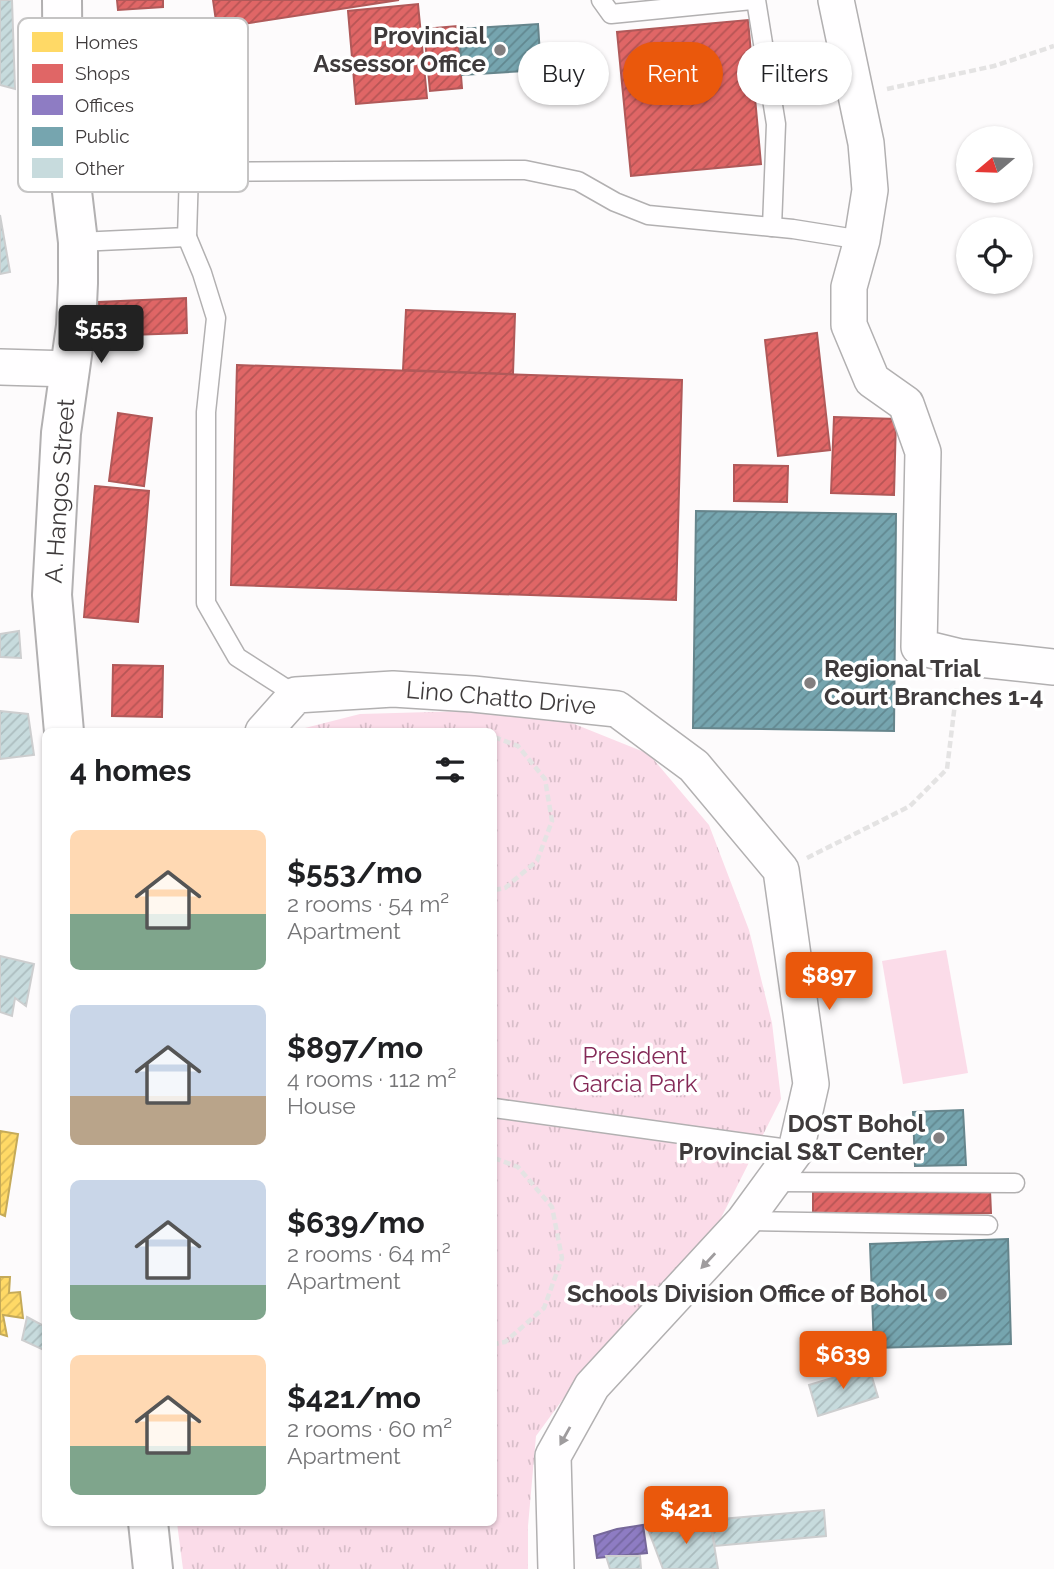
<!DOCTYPE html>
<meta charset="utf-8">
<style>
:root{--surface:#fff;--page:#f2f2f2;--text:#202124;--muted:#757577;--accent:#ea580c}
body{margin:0;font-family:Raleway,sans-serif;background:var(--page);color:var(--text);height:100vh;display:flex;flex-direction:column;font-size:26px;white-space:nowrap}
*{box-sizing:border-box;margin:0}
p{font-size:23px;color:var(--muted)}
.icon{flex:none;width:38px;height:38px;fill:none;stroke:currentColor;stroke-width:2;stroke-linecap:round;stroke-linejoin:round}
.map{position:relative;flex:1;overflow:hidden}
.details{position:absolute;left:42px;top:728px;width:455px;height:798px;display:flex;flex-direction:column;background:var(--surface);border-radius:10px;box-shadow:0 2px 5px #0004}
.details>*{flex:none}
.guide{position:absolute;left:518px;top:42px;width:430px;height:63px;display:flex;gap:14px}
.needle{width:46px;rotate:251deg}
.controls{position:absolute;left:956px;top:126px;display:grid;gap:14px}
.controls a{display:grid;place-items:center;width:77px;height:77px;border-radius:50%;background:var(--surface);box-shadow:0 2px 5px #0004;font-size:35px}
.price{position:absolute;translate:-50% -60px;padding:0 16px;border-radius:7px;background:var(--accent);color:#fff;font-size:23px;line-height:46px;filter:drop-shadow(0 2px 4px #0008)}
.price::after{content:'';position:absolute;left:50%;top:42px;width:21px;height:16px;margin-left:-10px;background:inherit;clip-path:polygon(0 0,100% 0,50% 100%)}
.price.selected{background:#222;color:#fff}
ul{padding:0;list-style:none}
li{display:flex;align-items:center;gap:21px;height:175px;padding:0 28px}
li span{display:grid;place-items:center;flex:none;width:196px;height:140px;border-radius:10px;color:#555}
li>.icon{margin-inline-start:auto}
span .icon{width:84px;height:84px;fill:#fffc;stroke-width:1}
li b{font-size:30px}
h2{display:flex;justify-content:space-between;align-items:center;height:84px;padding:0 28px;font-size:30px}
.chip{padding:0 24px;border-radius:32px;background:var(--surface);box-shadow:0 2px 5px #0004;font-size:24px;line-height:63px}
.chip.selected{background:var(--accent);color:#fff}
.map>svg:first-child{display:block}
</style>
<div class="map">
<svg width="1054" height="1569" viewBox="0 0 1054 1569">
<defs>
<pattern id="park-tufts" width="24" height="20" patternUnits="userSpaceOnUse" patternTransform="scale(1.75)"><rect width="24" height="20" fill="#fbdce9"/><path d="M3 7l-1-3M5 7V3M7 7l1-3M15 17l-1-3M17 17v-4M19 17l1-3" fill="none" stroke="#d8bec9"/></pattern>
<pattern id="homes-hatch" width="6" height="6" patternUnits="userSpaceOnUse" patternTransform="scale(1.75)"><rect width="6" height="6" fill="#ffd966"/><path d="M-1 1l2-2M0 6l6-6M5 7l2-2" fill="none" stroke="#dcbb59"/></pattern>
<pattern id="shops-hatch" width="6" height="6" patternUnits="userSpaceOnUse" patternTransform="scale(1.75)"><rect width="6" height="6" fill="#e06666"/><path d="M-1 1l2-2M0 6l6-6M5 7l2-2" fill="none" stroke="#b75555"/></pattern>
<pattern id="offices-hatch" width="6" height="6" patternUnits="userSpaceOnUse" patternTransform="scale(1.75)"><rect width="6" height="6" fill="#8e7cc3"/><path d="M-1 1l2-2M0 6l6-6M5 7l2-2" fill="none" stroke="#7567a0"/></pattern>
<pattern id="public-hatch" width="6" height="6" patternUnits="userSpaceOnUse" patternTransform="scale(1.75)"><rect width="6" height="6" fill="#76a5af"/><path d="M-1 1l2-2M0 6l6-6M5 7l2-2" fill="none" stroke="#628890"/></pattern>
<pattern id="building-hatch" width="6" height="6" patternUnits="userSpaceOnUse" patternTransform="scale(1.75)"><rect width="6" height="6" fill="#c7dbdd"/><path d="M-1 1l2-2M0 6l6-6M5 7l2-2" fill="none" stroke="#acbdbf"/></pattern>
</defs>
<rect width="100%" height="100%" fill="#fdfbfc"/>
<path fill="url(#park-tufts)" d="M 537,709 L 649,754 L 709,825 L 749,930 L 772,1023 L 781,1099 L 720,1220 L 590,1362 L 536,1436 L 528,1526 L 528,1569 L 183,1569 L 177,1523 L 494,1522 L 494,732 L 299,731 L 301,729 L 360,714 Z"/>
<path fill="#fbdce9" d="M 946,950 L 968,1073 L 903,1084 L 882,961 Z"/>
<g fill="url(#homes-hatch)" stroke="#c5aa59" stroke-width="2">
<path d="M 0,1131 L 18,1134 L 5,1216 L 0,1214 Z"/>
<path d="M 0,1277 L 10,1277 L 9,1293 L 20,1292 L 23,1318 L 3,1315 L 7,1336 L 0,1334 Z"/>
</g>
<g fill="url(#shops-hatch)" stroke="#b05959" stroke-width="2">
<path d="M 117,0 L 163,0 L 163,7 L 118,10 Z"/>
<path d="M 213,0 L 399,0 L 217,28 Z"/>
<path d="M 418,4 L 427,98 L 356,104 L 348,11 Z"/>
<path d="M 748,20 L 761,164 L 631,176 L 617,32 Z"/>
<path d="M 457,26 L 462,88 L 430,91 L 424,29 Z"/>
<path d="M 186,298 L 187,333 L 100,336 L 99,302 Z"/>
<path d="M 406,310 L 515,314 L 513,374 L 403,370 Z"/>
<path d="M 817,333 L 830,450 L 778,456 L 765,340 Z"/>
<path d="M 237,365 L 682,380 L 676,600 L 231,585 Z"/>
<path d="M 118,413 L 152,418 L 144,486 L 109,481 Z"/>
<path d="M 834,417 L 896,419 L 894,495 L 831,493 Z"/>
<path d="M 734,465 L 788,466 L 787,502 L 734,501 Z"/>
<path d="M 95,486 L 149,491 L 138,622 L 84,617 Z"/>
<path d="M 113,665 L 163,666 L 162,717 L 112,716 Z"/>
<path d="M 990,1190 L 991,1213 L 813,1215 L 813,1192 Z"/>
</g>
<path fill="url(#offices-hatch)" stroke="#76689a" stroke-width="2" d="M 643,1525 L 647,1553 L 597,1558 L 594,1536 L 617,1529 Z"/>
<g fill="url(#public-hatch)" stroke="#66858c" stroke-width="2">
<path d="M 538,24 L 541,70 L 462,75 L 459,29 Z"/>
<path d="M 696,511 L 896,514 L 894,731 L 693,728 Z"/>
<path d="M 963,1110 L 966,1165 L 915,1166 L 913,1112 Z"/>
<path d="M 1008,1239 L 1011,1344 L 874,1348 L 870,1244 Z"/>
</g>
<g fill="url(#building-hatch)" stroke="#cdcecf" stroke-width="2">
<path d="M 0,0 L 12,0 L 15,89 L 0,85 Z"/>
<path d="M 0,215 L 10,272 L 0,274 Z"/>
<path d="M 19,631 L 21,658 L 0,657 L 0,634 Z"/>
<path d="M 0,711 L 28,714 L 34,755 L 0,759 Z"/>
<path d="M 0,956 L 34,964 L 26,1006 L 15,998 L 12,1016 L 0,1012 Z"/>
<path d="M 27,1317 L 46,1327 L 46,1351 L 22,1340 Z"/>
<path d="M 869,1367 L 878,1397 L 818,1416 L 809,1385 Z"/>
<path d="M 824,1510 L 826,1536 L 715,1546 L 710,1520 Z"/>
<path d="M 710,1520 L 718,1569 L 663,1569 L 648,1529 Z"/>
<path d="M 606,1556 L 640,1556 L 641,1569 L 610,1569 Z"/>
</g>
<g fill="none" stroke-linecap="round" stroke-linejoin="round">
<defs>
<g id="lane">
<path d="M 601,0 L 611,14 L 752,0"/>
<path d="M 756,0 L 776,124 L 772,227"/>
<path d="M 187,237 L 202,273 L 216,318 L 206,412 L 206,603 L 237,657 L 296,695"/>
<path d="M 78,242 L 187,237 L 189,172 L 525,170 L 578,181 L 615,202 L 648,215 L 793,229 L 862,240"/>
<path d="M 494,1108 L 796,1150"/>
<path d="M 773,1182 L 1015,1183"/>
<path d="M 744,1221 L 988,1225"/>
</g>
<g id="street">
<path d="M 836,0 L 866,143 L 870,190 L 862,240 L 849,287 L 849,325 L 872,380 L 906,404 L 923,452 L 919,647 L 960,657 L 1054,667"/>
<path d="M 0,367 L 71,369"/>
<path d="M 263,732 L 296,695 L 393,689 L 473,694 L 617,709 L 694,766 L 781,870 L 811,1084 L 796,1150 L 744,1221 L 592,1386 L 553,1456 L 556,1569"/>
</g>
<g id="secondary">
<path d="M 62,0 L 63,116 L 78,242 L 78,283 L 76,326 L 61,433 L 52,595 L 64,732"/>
<path d="M 148,1522 L 153,1569"/>
</g>
</defs>
<use href="#lane" stroke="#b2b0b1" stroke-width="21"/>
<use href="#street" stroke="#b2b0b1" stroke-width="38"/>
<use href="#secondary" stroke="#b2b0b1" stroke-width="42"/>
<g stroke="#e4e3e3" stroke-width="4.5" stroke-dasharray="7 3.5" stroke-linecap="butt">
<path d="M 887,89 L 994,66 L 1054,46"/>
<path d="M 476,732 L 478,732"/>
<path d="M 494,737 L 518,746 L 545,779 L 552,821 L 537,861 L 505,888 L 494,890"/>
<path d="M 807,858 L 910,806 L 947,769 L 957,687"/>
<path d="M 494,1158 L 518,1167 L 552,1207 L 562,1258 L 544,1308 L 505,1342 L 494,1344"/>
</g>
<use href="#lane" stroke="#fffeff" stroke-width="18"/>
<use href="#street" stroke="#fffeff" stroke-width="35"/>
<use href="#secondary" stroke="#fffeff" stroke-width="38"/>
</g>
<defs><path id="oneway-solid" d="M-6-.8H1V-3.2L6.5 0L1 3.2V.8H-6Z" transform="scale(1.75)"/></defs>
<g fill="#9f9c9e">
<use href="#oneway-solid" transform="translate(708 1261) rotate(133)"/>
<use href="#oneway-solid" transform="translate(565 1436) rotate(119)"/>
</g>
<g fill="#827e7f" stroke="#fff" stroke-width="2.5">
<circle cx="500" cy="50" r="7"/>
<circle cx="810" cy="683" r="7"/>
<circle cx="939" cy="1138" r="7"/>
<circle cx="941" cy="1294" r="7"/>
</g>
<g text-anchor="middle" stroke-width="7" stroke-linejoin="round" paint-order="stroke">
<g font-size="24" font-weight="bold" fill="#3f3b3c" stroke="#fff" text-anchor="end">
<text x="486" y="44">Provincial<tspan x="486" dy="28">Assessor Office</tspan></text>
<text x="824" y="677" text-anchor="start">Regional Trial<tspan x="824" dy="28">Court Branches 1-4</tspan></text>
<text x="925" y="1132">DOST Bohol<tspan x="925" dy="28">Provincial S&amp;T Center</tspan></text>
<text x="927" y="1302">Schools Division Office of Bohol</text>
</g>
<g font-size="24" fill="#3f3b3c" stroke="#fff">
<text transform="translate(60 491) rotate(-86)" y="8">A. Hangos Street</text>
<text transform="translate(501 698) rotate(5)" y="8">Lino Chatto Drive</text>
</g>
<g font-size="24" fill="#842957" stroke="#fff">
<text x="635" y="1064">President<tspan x="635" dy="28">Garcia Park</tspan></text>
</g>
</g>
<rect x="18" y="18" width="230" height="174" rx="10" fill="#fff" stroke="#c5c4c4" stroke-width="2"/>
<rect x="32" y="32" width="31" height="20" fill="#ffd966"/>
<rect x="32" y="64" width="31" height="19" fill="#e06666"/>
<rect x="32" y="95" width="31" height="20" fill="#8e7cc3"/>
<rect x="32" y="127" width="31" height="19" fill="#76a5af"/>
<rect x="32" y="158" width="31" height="20" fill="#c7dbdd"/>
<g font-size="19" fill="#3f3b3c">
<text x="75" y="49">Homes</text>
<text x="75" y="80">Shops</text>
<text x="75" y="112">Offices</text>
<text x="75" y="143">Public</text>
<text x="75" y="175">Other</text>
</g>
</svg>
<div class="controls">
<a><svg class="needle" viewBox="-14 -14 28 28"><path d="M0-13l5 13h-10z" fill="#e53935"/><path d="M0 13l5-13h-10z" fill="#757577"/></svg></a>
<a><svg class="icon" aria-label="locate" viewBox="0 0 24 24"><circle cx="12" cy="12" r="6"/><path d="M12 2v4M12 18v4M2 12h4M18 12h4"/></svg></a>
</div>
<b class="price selected" style="left:101px;top:365px">$553</b>
<b class="price" style="left:829px;top:1012px">$897</b>
<b class="price" style="left:843px;top:1391px">$639</b>
<b class="price" style="left:686px;top:1546px">$421</b>
<div class="guide">
<a class="chip">Buy</a>
<a class="chip selected">Rent</a>
<a class="chip">Filters</a>
</div>
<section class="details">
<h2>4 homes<svg class="icon" aria-label="filters" viewBox="0 0 24 24"><path d="M4 7h16M4 17h16"/><circle cx="9" cy="7" r="2"/><circle cx="15" cy="17" r="2"/></svg></h2>
<ul>
<li><span style="background:linear-gradient(#ffd9b3 60%,#7fa58c 0)"><svg class="icon" aria-label="home" viewBox="0 0 24 24"><path d="M3 11l9-7 9 7M6 9v11h12V9"/></svg></span><div><b>$553/mo</b><p>2 rooms · 54 m²</p><p>Apartment</p></div></li>
<li><span style="background:linear-gradient(#c9d6e8 65%,#b9a48a 0)"><svg class="icon" aria-label="home" viewBox="0 0 24 24"><path d="M3 11l9-7 9 7M6 9v11h12V9"/></svg></span><div><b>$897/mo</b><p>4 rooms · 112 m²</p><p>House</p></div></li>
<li><span style="background:linear-gradient(#c9d6e8 75%,#7fa58c 0)"><svg class="icon" aria-label="home" viewBox="0 0 24 24"><path d="M3 11l9-7 9 7M6 9v11h12V9"/></svg></span><div><b>$639/mo</b><p>2 rooms · 64 m²</p><p>Apartment</p></div></li>
<li><span style="background:linear-gradient(#ffd9b3 65%,#7fa58c 0)"><svg class="icon" aria-label="home" viewBox="0 0 24 24"><path d="M3 11l9-7 9 7M6 9v11h12V9"/></svg></span><div><b>$421/mo</b><p>2 rooms · 60 m²</p><p>Apartment</p></div></li>
</ul>
</section>
</div>
